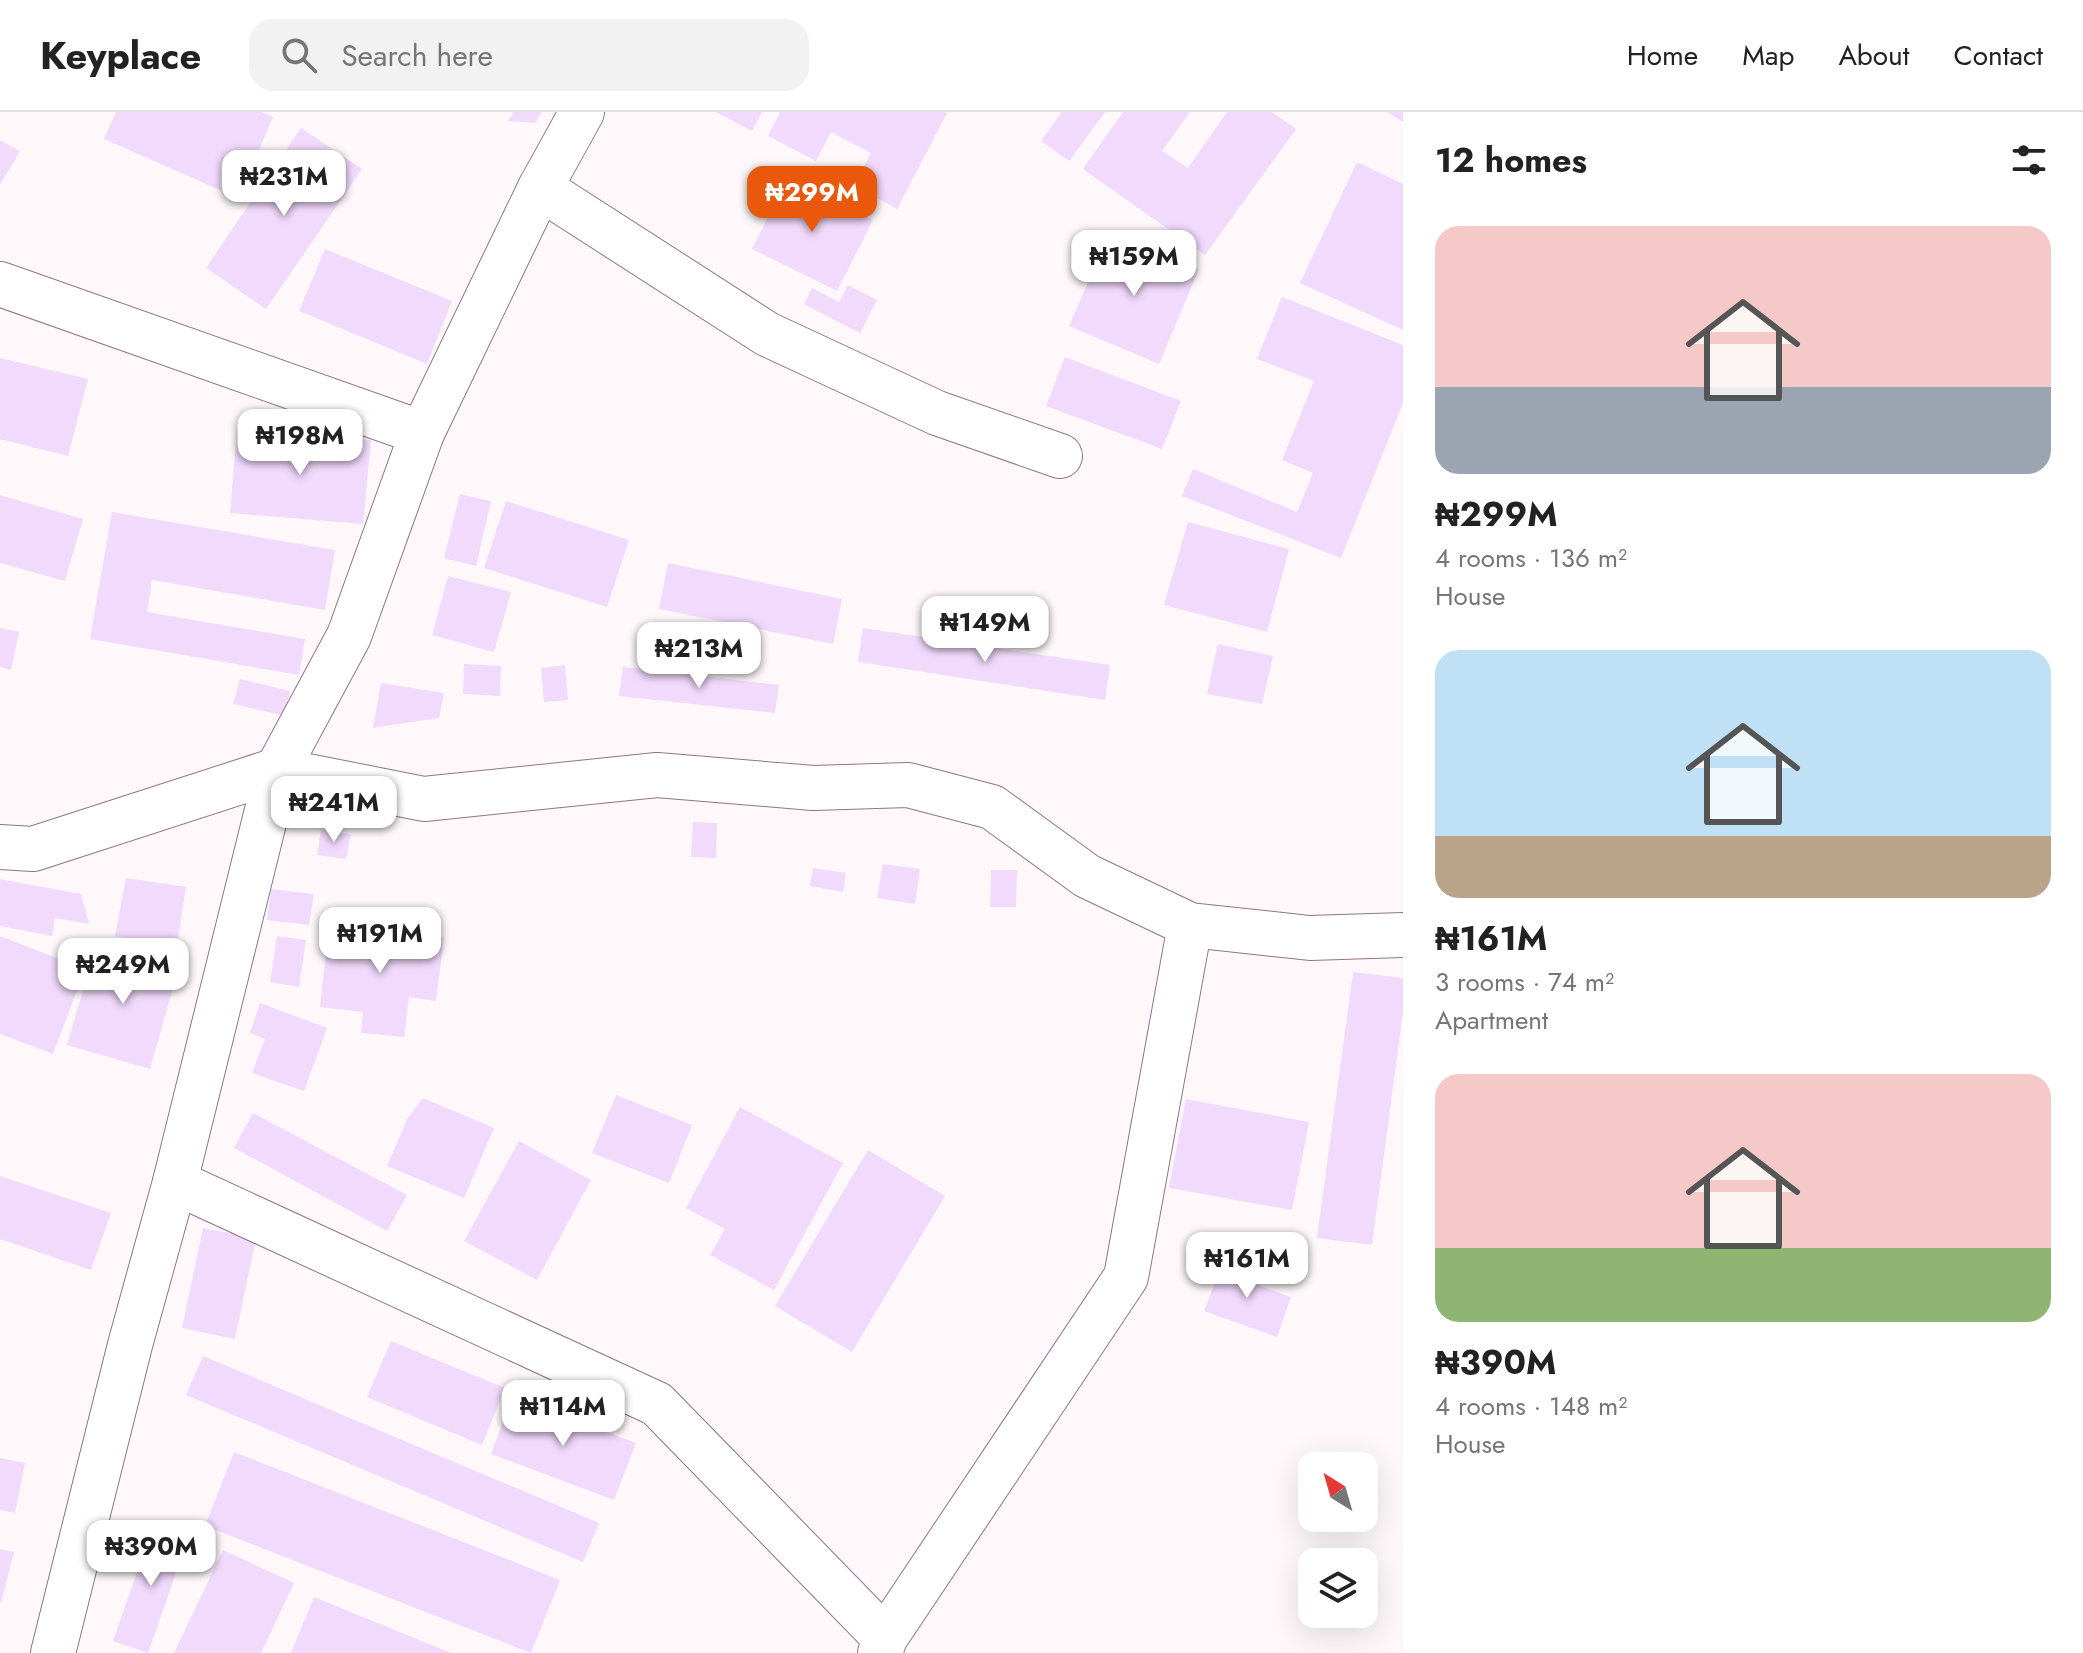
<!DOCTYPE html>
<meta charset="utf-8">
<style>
:root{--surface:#fff;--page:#f2f2f2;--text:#222;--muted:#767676;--line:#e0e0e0;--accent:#ea580c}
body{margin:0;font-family:Jost,sans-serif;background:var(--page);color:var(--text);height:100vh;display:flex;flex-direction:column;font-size:30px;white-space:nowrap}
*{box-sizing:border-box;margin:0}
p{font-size:26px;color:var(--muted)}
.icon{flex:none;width:44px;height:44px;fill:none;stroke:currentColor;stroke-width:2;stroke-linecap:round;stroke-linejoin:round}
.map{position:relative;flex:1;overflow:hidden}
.side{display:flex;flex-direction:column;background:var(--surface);width:680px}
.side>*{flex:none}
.needle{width:52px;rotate:323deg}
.fabs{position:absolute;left:1298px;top:1340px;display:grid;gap:16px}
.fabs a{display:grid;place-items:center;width:80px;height:80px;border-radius:16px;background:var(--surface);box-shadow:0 8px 32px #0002;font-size:40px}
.price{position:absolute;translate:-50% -68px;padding:0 18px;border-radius:16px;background:#fff;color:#222;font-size:26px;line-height:52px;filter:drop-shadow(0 2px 4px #0008)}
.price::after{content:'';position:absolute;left:50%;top:48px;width:24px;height:18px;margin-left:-12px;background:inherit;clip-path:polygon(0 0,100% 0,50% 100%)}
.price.on{background:var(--accent);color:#fff}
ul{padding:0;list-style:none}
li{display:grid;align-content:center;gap:16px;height:424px;padding:0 32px}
li span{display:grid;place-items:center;height:248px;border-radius:24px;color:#555}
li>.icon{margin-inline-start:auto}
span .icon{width:144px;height:144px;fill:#fffc;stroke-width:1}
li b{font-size:34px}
h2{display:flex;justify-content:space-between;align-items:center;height:96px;padding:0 32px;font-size:34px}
header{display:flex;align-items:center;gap:48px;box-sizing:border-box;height:112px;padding:0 40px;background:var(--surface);border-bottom:2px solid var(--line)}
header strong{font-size:38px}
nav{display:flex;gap:44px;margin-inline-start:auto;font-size:28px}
.search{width:560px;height:72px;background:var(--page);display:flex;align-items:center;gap:20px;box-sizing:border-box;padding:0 28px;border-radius:24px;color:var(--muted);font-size:30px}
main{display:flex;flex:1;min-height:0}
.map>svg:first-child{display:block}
</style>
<header>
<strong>Keyplace</strong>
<div class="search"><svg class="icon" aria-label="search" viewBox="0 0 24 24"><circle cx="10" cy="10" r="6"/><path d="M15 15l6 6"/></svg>Search here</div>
<nav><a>Home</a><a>Map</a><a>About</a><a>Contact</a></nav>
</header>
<main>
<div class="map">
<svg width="1403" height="1541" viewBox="0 0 1403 1541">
<rect width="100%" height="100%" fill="#fef8fb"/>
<g fill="#f2dafd">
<path d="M 116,0 L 261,0 L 273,5 L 238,86 L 104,27 Z"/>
<path d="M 514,0 L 542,0 L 535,11 L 508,9 Z"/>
<path d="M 716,0 L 762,0 L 752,19 Z"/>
<path d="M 780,0 L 944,0 L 947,1 L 897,97 L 854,73 L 871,41 L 831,20 L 816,49 L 768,24 Z"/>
<path d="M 1062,0 L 1105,0 L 1069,49 L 1041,29 Z"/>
<path d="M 1123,0 L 1190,0 L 1162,39 L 1188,56 L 1227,0 L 1272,0 L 1296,17 L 1205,143 L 1083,57 Z"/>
<path d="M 1387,0 L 1403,0 L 1403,10 Z"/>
<path d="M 301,16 L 362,57 L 266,197 L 206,156 Z"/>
<path d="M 0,28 L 20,39 L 0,73 Z"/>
<path d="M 1357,50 L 1403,72 L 1403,218 L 1300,171 Z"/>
<path d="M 788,66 L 873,108 L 837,179 L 752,137 Z"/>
<path d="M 1110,120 L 1199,157 L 1159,252 L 1069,214 Z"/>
<path d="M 325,137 L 452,189 L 427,252 L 299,199 Z"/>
<path d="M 848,173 L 877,188 L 860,221 L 804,192 L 812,176 L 839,190 Z"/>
<path d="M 1282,185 L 1403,233 L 1403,291 L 1341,446 L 1182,384 L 1193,357 L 1297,400 L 1313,361 L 1282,348 L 1314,269 L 1257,247 Z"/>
<path d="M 1065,245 L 1181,289 L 1162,337 L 1046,294 Z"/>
<path d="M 0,246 L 88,267 L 68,344 L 0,327 Z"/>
<path d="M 237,318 L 371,328 L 363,412 L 230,401 Z"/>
<path d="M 460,382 L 491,389 L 476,454 L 444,446 Z"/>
<path d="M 0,383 L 83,407 L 65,469 L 0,451 Z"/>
<path d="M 506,389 L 629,428 L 607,495 L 484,456 Z"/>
<path d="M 112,400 L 335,438 L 325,498 L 152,468 L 147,500 L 305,527 L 299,563 L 90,527 Z"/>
<path d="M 1188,410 L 1289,437 L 1267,520 L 1164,493 Z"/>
<path d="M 668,451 L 842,487 L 833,532 L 659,497 Z"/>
<path d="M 448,464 L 511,480 L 494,540 L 432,523 Z"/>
<path d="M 0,516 L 19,520 L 11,558 L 0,555 Z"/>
<path d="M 863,516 L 1110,553 L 1105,588 L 858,550 Z"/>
<path d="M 1218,532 L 1273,544 L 1262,592 L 1207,582 Z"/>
<path d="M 464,552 L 501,554 L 500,584 L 463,582 Z"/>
<path d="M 565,553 L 568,588 L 544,590 L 541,556 Z"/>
<path d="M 623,555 L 779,573 L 775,601 L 619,584 Z"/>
<path d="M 240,567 L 290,579 L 285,604 L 233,592 Z"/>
<path d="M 381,571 L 444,581 L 439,606 L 373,616 Z"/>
<path d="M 693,710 L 717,711 L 716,746 L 691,745 Z"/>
<path d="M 321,718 L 351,722 L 346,747 L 317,743 Z"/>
<path d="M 883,752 L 920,757 L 915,792 L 877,786 Z"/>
<path d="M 813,756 L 846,761 L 843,780 L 810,774 Z"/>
<path d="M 991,758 L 1017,758 L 1016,795 L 990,795 Z"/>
<path d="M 126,766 L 186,775 L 177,834 L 115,824 Z"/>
<path d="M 0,767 L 81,782 L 89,812 L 55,806 L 52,824 L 0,814 Z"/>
<path d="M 271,777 L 314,782 L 309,813 L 267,808 Z"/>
<path d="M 329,813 L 444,825 L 436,889 L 409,885 L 404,925 L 361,921 L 363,900 L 320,895 Z"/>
<path d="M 0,824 L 85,857 L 53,942 L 0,922 Z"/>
<path d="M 277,824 L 306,828 L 299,875 L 270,870 Z"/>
<path d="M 97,831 L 179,855 L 150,957 L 67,933 Z"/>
<path d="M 1353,860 L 1403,866 L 1403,900 L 1372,1133 L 1317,1126 Z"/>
<path d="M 260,891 L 327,916 L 304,979 L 252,961 L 265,927 L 250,921 Z"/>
<path d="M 616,983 L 692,1013 L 669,1071 L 592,1041 Z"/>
<path d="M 423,986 L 494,1016 L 464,1086 L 387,1054 L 407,1007 Z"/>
<path d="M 1186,987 L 1309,1010 L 1292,1098 L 1169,1076 Z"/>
<path d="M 740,995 L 843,1051 L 774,1178 L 710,1143 L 725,1117 L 686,1096 Z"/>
<path d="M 253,1001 L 407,1083 L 387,1119 L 234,1036 Z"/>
<path d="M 519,1029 L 591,1068 L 537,1168 L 464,1129 Z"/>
<path d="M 868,1038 L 945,1084 L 852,1240 L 775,1194 Z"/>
<path d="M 0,1064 L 111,1101 L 91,1158 L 0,1127 Z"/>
<path d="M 203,1116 L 256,1126 L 235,1227 L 182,1216 Z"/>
<path d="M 1224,1147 L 1260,1159 L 1255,1172 L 1291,1185 L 1277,1225 L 1204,1199 Z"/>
<path d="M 391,1229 L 505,1276 L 482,1333 L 367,1285 Z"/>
<path d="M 203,1244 L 599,1411 L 583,1450 L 186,1283 Z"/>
<path d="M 512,1285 L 636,1331 L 614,1388 L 491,1342 Z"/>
<path d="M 234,1340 L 560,1468 L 531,1541 L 205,1414 Z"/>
<path d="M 0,1346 L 25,1351 L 15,1401 L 0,1398 Z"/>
<path d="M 154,1411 L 189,1424 L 148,1541 L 113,1529 Z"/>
<path d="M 0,1437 L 14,1440 L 1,1491 L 0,1491 Z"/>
<path d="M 223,1438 L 294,1471 L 261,1541 L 174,1541 Z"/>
<path d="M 314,1485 L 451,1541 L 291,1541 Z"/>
</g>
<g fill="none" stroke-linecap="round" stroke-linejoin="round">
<defs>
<g id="minor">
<path d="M 540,76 L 767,222 L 937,301 L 1060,344"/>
<path d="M 0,172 L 422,321"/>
<path d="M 0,735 L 33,737 L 277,658 L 424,687 L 657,663 L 813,676 L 908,673 L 992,695 L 1087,764 L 1190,813 L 1310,826 L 1403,823"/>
<path d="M 175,1070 L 657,1292 L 885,1526"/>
<path d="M 53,1541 L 130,1233 L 175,1070 L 277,658 L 349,524 L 422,321 L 540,76 L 582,0"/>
<path d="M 880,1541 L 885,1526 L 1126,1165 L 1190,813"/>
</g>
</defs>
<use href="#minor" stroke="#917586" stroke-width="46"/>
<use href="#minor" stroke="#fff" stroke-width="44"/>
</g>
</svg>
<div class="fabs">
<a><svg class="needle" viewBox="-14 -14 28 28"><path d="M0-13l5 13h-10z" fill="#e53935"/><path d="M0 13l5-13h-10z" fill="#767676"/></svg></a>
<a><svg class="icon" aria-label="layers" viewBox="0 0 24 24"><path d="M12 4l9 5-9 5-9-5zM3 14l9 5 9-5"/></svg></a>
</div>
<b class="price" style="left:284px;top:106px">₦231M</b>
<b class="price on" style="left:812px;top:122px">₦299M</b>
<b class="price" style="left:1134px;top:186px">₦159M</b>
<b class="price" style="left:300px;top:365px">₦198M</b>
<b class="price" style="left:985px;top:552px">₦149M</b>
<b class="price" style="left:699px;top:578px">₦213M</b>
<b class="price" style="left:334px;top:732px">₦241M</b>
<b class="price" style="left:380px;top:863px">₦191M</b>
<b class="price" style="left:123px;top:894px">₦249M</b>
<b class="price" style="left:1247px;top:1188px">₦161M</b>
<b class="price" style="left:563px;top:1336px">₦114M</b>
<b class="price" style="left:151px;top:1476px">₦390M</b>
</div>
<section class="side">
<h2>12 homes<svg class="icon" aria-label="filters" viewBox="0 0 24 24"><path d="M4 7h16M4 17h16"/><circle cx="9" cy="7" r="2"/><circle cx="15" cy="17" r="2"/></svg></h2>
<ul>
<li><span style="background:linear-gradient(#f6c9c9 65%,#9aa5b1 0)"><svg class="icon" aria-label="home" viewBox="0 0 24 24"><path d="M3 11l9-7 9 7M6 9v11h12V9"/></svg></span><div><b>₦299M</b><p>4 rooms · 136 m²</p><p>House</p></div></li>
<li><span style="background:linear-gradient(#bfe0f5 75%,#b9a48a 0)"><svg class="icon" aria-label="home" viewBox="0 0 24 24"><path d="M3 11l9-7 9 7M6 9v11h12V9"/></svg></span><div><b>₦161M</b><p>3 rooms · 74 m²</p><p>Apartment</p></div></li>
<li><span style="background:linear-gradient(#f6c9c9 70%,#8fb573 0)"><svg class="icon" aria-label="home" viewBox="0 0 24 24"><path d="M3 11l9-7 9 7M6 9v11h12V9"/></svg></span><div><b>₦390M</b><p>4 rooms · 148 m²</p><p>House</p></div></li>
</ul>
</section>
</main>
